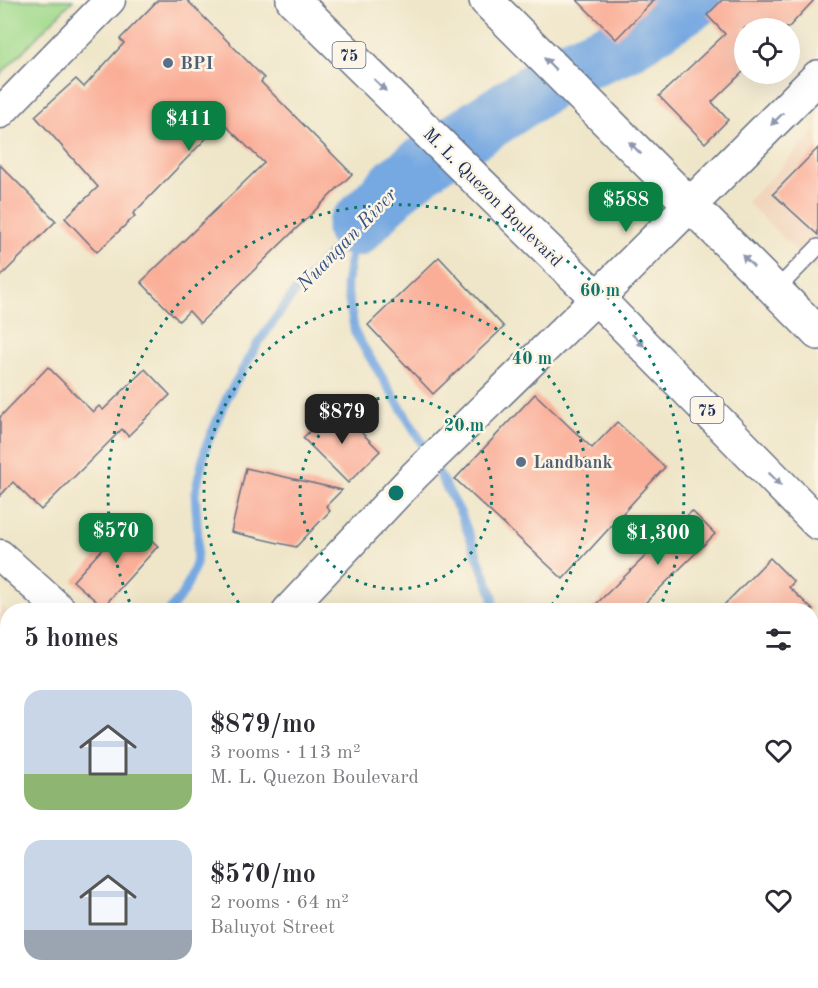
<!DOCTYPE html>
<meta charset="utf-8">
<style>
:root{--surface:#fff;--page:#f7f7f7;--text:#2b2b33;--muted:#7c7c81;--accent:#0b8043}
body{margin:0;font-family:"Old Standard TT",serif;background:var(--page);color:var(--text);height:100vh;display:flex;flex-direction:column;font-size:22px;white-space:nowrap}
*{box-sizing:border-box;margin:0}
p{font-size:20px;color:var(--muted)}
.icon{flex:none;width:33px;height:33px;fill:none;stroke:currentColor;stroke-width:2;stroke-linecap:round;stroke-linejoin:round}
.map{position:relative;flex:1;overflow:hidden}
.sheet{position:absolute;left:0px;top:603px;width:819px;height:386px;display:flex;flex-direction:column;background:var(--surface);border-radius:24px 24px 0 0;box-shadow:0 6px 24px #0002}
.sheet>*{flex:none}
.buttons{position:absolute;left:734px;top:18px;display:grid;gap:12px}
.buttons a{display:grid;place-items:center;width:66px;height:66px;border-radius:50%;background:var(--surface);box-shadow:0 6px 24px #0002;font-size:30px}
.price{position:absolute;translate:-50% -51px;padding:0 14px;border-radius:12px;background:var(--accent);color:#fff;font-size:20px;line-height:39px;filter:drop-shadow(0 2px 3px #0008)}
.price::after{content:'';position:absolute;left:50%;top:36px;width:18px;height:14px;margin-left:-9px;background:inherit;clip-path:polygon(0 0,100% 0,50% 100%)}
.price.on{background:#222;color:#fff}
ul{padding:0;list-style:none}
li{display:flex;align-items:center;gap:18px;height:150px;padding:0 24px}
li span{display:grid;place-items:center;flex:none;width:168px;height:120px;border-radius:18px;color:#555}
li>.icon{margin-inline-start:auto}
span .icon{width:72px;height:72px;fill:#fffc;stroke-width:1}
li b{font-size:26px}
h2{display:flex;justify-content:space-between;align-items:center;height:72px;padding:0 24px;font-size:26px}
.map>svg:first-child{display:block}
</style>
<div class="map">
<svg width="818" height="988" viewBox="0 0 818 988">
<rect width="100%" height="100%" fill="#fcf5e5"/>
<filter id="ink" filterUnits="userSpaceOnUse"><feTurbulence type="fractalNoise" baseFrequency=".0167" numOctaves="2"/><feDisplacementMap in="SourceGraphic" scale="12" xChannelSelector="R" yChannelSelector="G"/><feConvolveMatrix kernelMatrix="1 2 1 2 8 2 1 2 1" color-interpolation-filters="sRGB"/></filter>
<filter id="wash" filterUnits="userSpaceOnUse"><feTurbulence type="fractalNoise" baseFrequency=".008" numOctaves="4" result="noise"/><feDisplacementMap in="SourceGraphic" scale="24" xChannelSelector="R" yChannelSelector="G"/><feGaussianBlur stdDeviation="1.35" result="paint"/><feColorMatrix in="noise" values="0 0 0 0 0 0 0 0 0 0 0 0 0 0 0 0 0 1.4 0 .05"/><feComposite in="paint" operator="in"/></filter>
<g filter="url(#wash)">
<rect width="100%" height="100%" fill="#efe6c9"/>
<g fill="#f1d5bd">
<path d="M 818,129 L 818,272 L 747,202 Z"/>
<path d="M 0,606 L 8,613 L 7,687 L 0,694 Z"/>
</g>
<path fill="#a1da8d" stroke="#5e8476" stroke-width="1.5" d="M 0,0 L 73,0 L 0,75 Z"/>
<g fill="none" stroke-linecap="round" stroke-linejoin="round">
<g stroke="#76a8e1" stroke-width="9">
<path d="M 355,230 L 346,285 L 355,333 L 418,436 L 460,512 L 493,596 L 493,610"/>
<path d="M 170,610 L 184,592 L 196,564 L 198,537 L 195,493 L 206,446 L 228,395 L 258,343 L 293,294 L 355,228"/>
<path d="M 0,727 L 8,721"/>
<path d="M 444,988 L 445,981"/>
</g>
<path stroke="#76a8e1" stroke-width="57" d="M 355,228 L 399,183 L 432,158 L 573,66 L 625,44 L 694,0"/>
</g>
<g id="blocks">
<g fill="#faae98">
<path d="M 158,0 L 187,0 L 264,78 L 261,82 L 352,174 L 200,323 L 189,311 L 179,321 L 141,282 L 264,163 L 222,122 L 133,214 L 135,216 L 97,252 L 65,218 L 98,187 L 35,116 L 76,79 L 84,87 L 124,43 L 120,39 Z"/>
<path d="M 577,0 L 654,0 L 616,39 Z"/>
<path d="M 722,0 L 814,0 L 788,28 L 744,28 L 744,71 L 712,102 L 728,120 L 705,143 L 659,96 L 725,34 L 707,15 Z"/>
<path d="M 818,148 L 818,235 L 773,194 Z"/>
<path d="M 0,165 L 56,221 L 0,277 Z"/>
<path d="M 439,257 L 504,327 L 433,394 L 368,325 Z"/>
<path d="M 48,367 L 93,412 L 99,406 L 103,410 L 145,369 L 170,395 L 128,436 L 122,429 L 41,510 L 13,482 L 0,496 L 0,417 Z"/>
<path d="M 535,394 L 592,448 L 617,422 L 665,467 L 563,579 L 455,479 Z"/>
<path d="M 335,406 L 380,451 L 348,483 L 303,438 Z"/>
<path d="M 246,468 L 342,490 L 326,506 L 330,511 L 296,547 L 231,532 Z"/>
<path d="M 692,511 L 715,534 L 638,610 L 590,610 Z"/>
<path d="M 129,520 L 158,546 L 103,607 L 73,581 Z"/>
<path d="M 770,558 L 794,582 L 789,587 L 813,610 L 719,610 Z"/>
</g>
</g>
</g>
<g filter="url(#ink)">
<use href="#blocks" fill-opacity="0" stroke="#656f83" stroke-width="1.5"/>
<g fill="none" stroke-linecap="round" stroke-linejoin="round">
<defs>
<path id="lane" d="M 776,290 L 818,247"/>
<g id="street">
<path d="M 0,113 L 110,0"/>
<path d="M 0,555 L 61,610"/>
<path d="M 288,610 L 415,475 L 597,298"/>
<path d="M 422,981 L 429,988"/>
</g>
<path id="secondary" d="M 597,298 L 818,77"/>
<g id="highway">
<path d="M 293,0 L 597,298 L 818,523"/>
<path d="M 486,0 L 818,333"/>
</g>
</defs>
<use href="#lane" stroke="#656f83" stroke-width="18"/>
<use href="#street" stroke="#656f83" stroke-width="33"/>
<use href="#secondary" stroke="#656f83" stroke-width="36"/>
<use href="#highway" stroke="#656f83" stroke-width="36"/>
<path stroke="#656f83" stroke-width="4" stroke-dasharray="1.5 4.5" stroke-linecap="butt" d="M 0,901 L 8,894"/>
<use href="#lane" stroke="#fff" stroke-width="15"/>
<use href="#street" stroke="#fff" stroke-width="30"/>
<use href="#secondary" stroke="#fff" stroke-width="33"/>
<use href="#highway" stroke="#fff" stroke-width="33"/>
</g>
<defs><path id="oneway-solid" d="M-6-.8H1V-3.2L6.5 0L1 3.2V.8H-6Z" transform="scale(1.5)"/></defs>
<g fill="#8d97ae">
<use href="#oneway-solid" transform="translate(550 64) rotate(-135)"/>
<use href="#oneway-solid" transform="translate(380 85) rotate(45)"/>
<use href="#oneway-solid" transform="translate(777 119) rotate(135)"/>
<use href="#oneway-solid" transform="translate(635 148) rotate(-135)"/>
<use href="#oneway-solid" transform="translate(748 261) rotate(-134)"/>
<use href="#oneway-solid" transform="translate(638 340) rotate(45)"/>
<use href="#oneway-solid" transform="translate(775 479) rotate(45)"/>
</g>
</g>
<g fill="none" stroke="#0f766e" stroke-width="3" stroke-dasharray="3 6">
<circle cx="396" cy="493" r="96"/>
<path d="M244 610A192 192 0 1 1 548 610"/>
<path d="M133 610A288 288 0 1 1 659 610"/>
</g>
<g fill="#5c6f8a" stroke="#fcf5e5" stroke-width="2">
<circle cx="168" cy="63" r="6"/>
<circle cx="521" cy="462" r="6"/>
</g>
<g text-anchor="middle" stroke-width="5" stroke-linejoin="round" paint-order="stroke">
<g fill="#fcf5e5" stroke="#5e6a86" stroke-width="1.5">
<rect x="332.5" y="42" width="33" height="26" rx="4.5"/>
<rect x="690.5" y="397" width="33" height="26" rx="4.5"/>
</g>
<g font-size="16" font-weight="bold" fill="#1b2f5e">
<text x="349" y="61">75</text>
<text x="707" y="416">75</text>
</g>
<g font-size="18" font-weight="bold" fill="#4e5e75" stroke="#fcf5e5" text-anchor="start">
<text x="180" y="69">BPI</text>
<text x="533" y="468">Landbank</text>
</g>
<g font-size="18" fill="#1b2f5e" stroke="#fcf5e5">
<text transform="translate(493 197) rotate(45)" y="6">M. L. Quezon Boulevard</text>
</g>
<g font-size="20" font-style="italic" fill="#365385" stroke="#fcf5e5">
<text transform="translate(346 239) rotate(-46)" y="7">Nuangan River</text>
</g>
</g>
<circle cx="396" cy="493" r="9" fill="#0f766e" stroke="#fcf5e5" stroke-width="3"/>
<g font-size="18" text-anchor="middle" font-weight="bold" fill="#0f766e" stroke="#fcf5e5" stroke-width="5" stroke-linejoin="round" paint-order="stroke">
<text x="600" y="296">60 m</text>
<text x="532" y="364">40 m</text>
<text x="464" y="431">20 m</text>
</g>
</svg>
<div class="buttons">
<a><svg class="icon" aria-label="locate" viewBox="0 0 24 24"><circle cx="12" cy="12" r="6"/><path d="M12 2v4M12 18v4M2 12h4M18 12h4"/></svg></a>
</div>
<b class="price" style="left:189px;top:152px">$411</b>
<b class="price" style="left:626px;top:233px">$588</b>
<b class="price on" style="left:342px;top:445px">$879</b>
<b class="price" style="left:116px;top:564px">$570</b>
<b class="price" style="left:658px;top:566px">$1,300</b>
<section class="sheet">
<h2>5 homes<svg class="icon" aria-label="filters" viewBox="0 0 24 24"><path d="M4 7h16M4 17h16"/><circle cx="9" cy="7" r="2"/><circle cx="15" cy="17" r="2"/></svg></h2>
<ul>
<li><span style="background:linear-gradient(#c9d6e8 70%,#8fb573 0)"><svg class="icon" aria-label="home" viewBox="0 0 24 24"><path d="M3 11l9-7 9 7M6 9v11h12V9"/></svg></span><div><b>$879/mo</b><p>3 rooms · 113 m²</p><p>M. L. Quezon Boulevard</p></div><svg class="icon" aria-label="heart" viewBox="0 0 24 24"><path d="M12 20l-8-8c-3-5 5-10 8-4 3-6 11-1 8 4z"/></svg></li>
<li><span style="background:linear-gradient(#c9d6e8 75%,#9aa5b1 0)"><svg class="icon" aria-label="home" viewBox="0 0 24 24"><path d="M3 11l9-7 9 7M6 9v11h12V9"/></svg></span><div><b>$570/mo</b><p>2 rooms · 64 m²</p><p>Baluyot Street</p></div><svg class="icon" aria-label="heart" viewBox="0 0 24 24"><path d="M12 20l-8-8c-3-5 5-10 8-4 3-6 11-1 8 4z"/></svg></li>
</ul>
</section>
</div>
